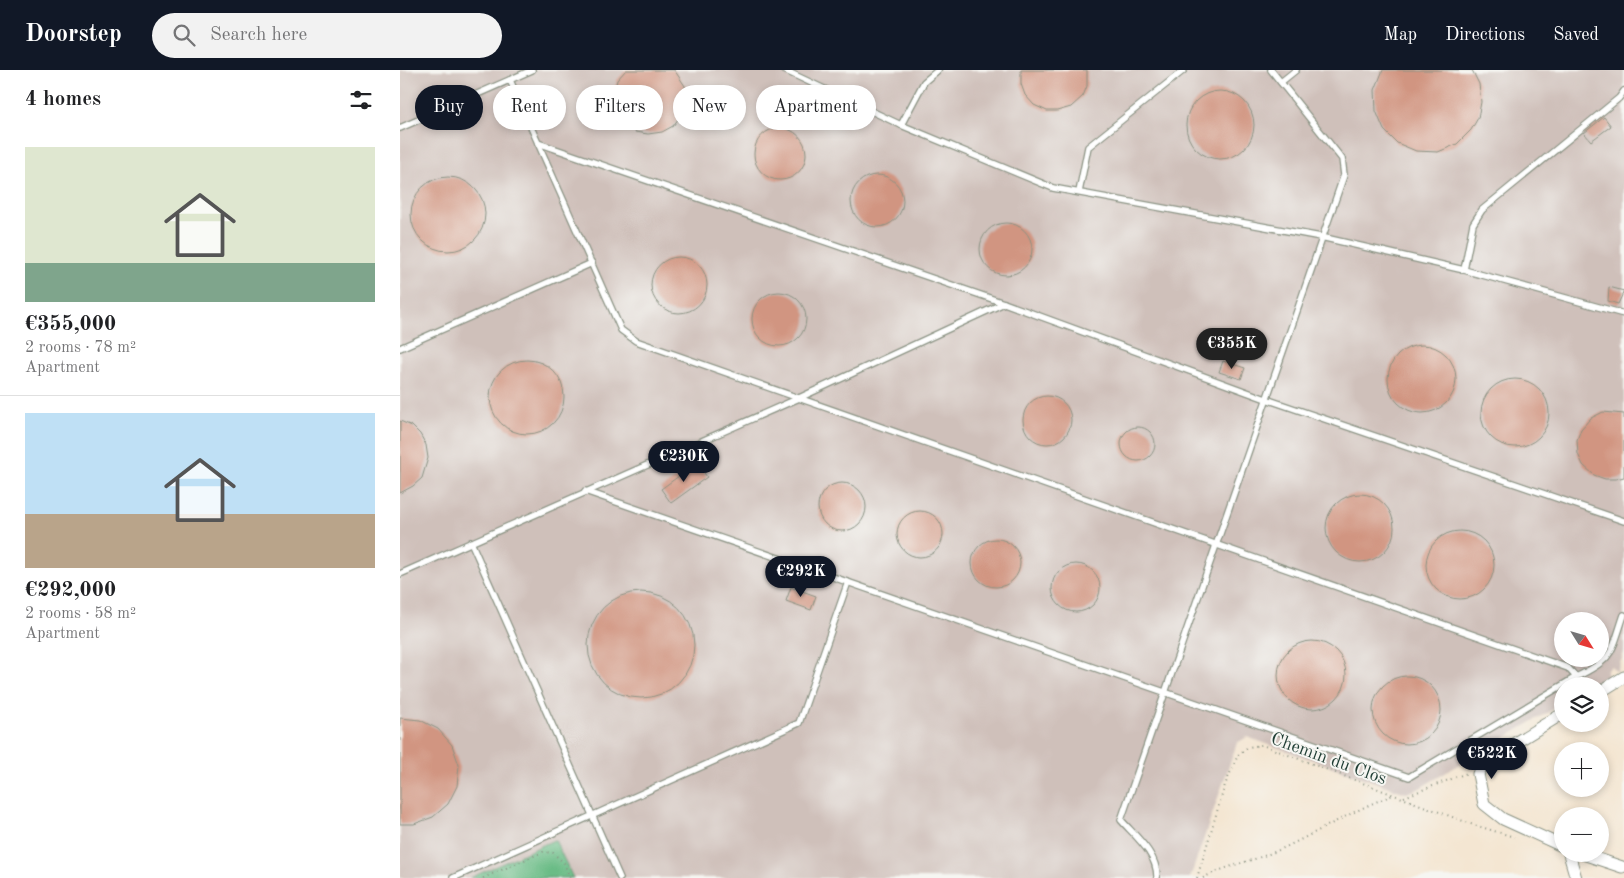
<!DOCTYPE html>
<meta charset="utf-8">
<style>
:root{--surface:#fff;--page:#f2f2f2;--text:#202124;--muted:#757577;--line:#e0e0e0;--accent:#111827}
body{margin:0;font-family:"Old Standard TT",serif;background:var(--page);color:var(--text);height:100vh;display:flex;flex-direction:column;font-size:19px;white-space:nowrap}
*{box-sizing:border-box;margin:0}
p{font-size:16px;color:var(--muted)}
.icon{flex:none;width:28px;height:28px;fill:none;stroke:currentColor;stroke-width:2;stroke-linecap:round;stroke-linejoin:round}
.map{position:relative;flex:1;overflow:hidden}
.panel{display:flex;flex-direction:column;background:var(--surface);width:400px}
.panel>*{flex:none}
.top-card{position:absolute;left:15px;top:15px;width:475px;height:45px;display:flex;gap:10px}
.needle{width:32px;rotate:127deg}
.controls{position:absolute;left:1154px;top:542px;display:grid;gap:10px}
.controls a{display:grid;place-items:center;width:55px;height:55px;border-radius:50%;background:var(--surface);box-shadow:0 2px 8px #0003;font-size:25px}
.price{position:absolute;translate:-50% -42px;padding:0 11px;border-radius:18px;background:var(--accent);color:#fff;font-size:16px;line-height:32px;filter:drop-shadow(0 1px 2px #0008)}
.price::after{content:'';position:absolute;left:50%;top:30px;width:15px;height:11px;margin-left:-8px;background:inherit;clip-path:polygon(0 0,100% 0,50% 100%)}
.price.current{background:#222;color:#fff}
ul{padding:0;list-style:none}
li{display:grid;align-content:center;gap:10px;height:265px;padding:0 25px}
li+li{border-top:1px solid var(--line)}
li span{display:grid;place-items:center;height:155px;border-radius:0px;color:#555}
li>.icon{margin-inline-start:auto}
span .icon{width:90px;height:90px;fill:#fffc;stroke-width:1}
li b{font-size:21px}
h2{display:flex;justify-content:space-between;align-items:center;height:60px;padding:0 25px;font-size:21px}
.chip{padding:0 18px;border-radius:22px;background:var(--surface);box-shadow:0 2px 8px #0003;font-size:18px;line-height:45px}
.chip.current{background:var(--accent);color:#fff}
header{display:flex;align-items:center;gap:30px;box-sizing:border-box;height:70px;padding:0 25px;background:var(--accent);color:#fff}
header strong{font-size:24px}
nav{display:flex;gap:28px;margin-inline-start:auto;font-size:18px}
.search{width:350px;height:45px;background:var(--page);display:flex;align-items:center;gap:12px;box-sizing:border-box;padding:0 18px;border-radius:28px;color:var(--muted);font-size:19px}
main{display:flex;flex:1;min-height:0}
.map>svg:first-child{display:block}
</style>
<header>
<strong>Doorstep</strong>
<div class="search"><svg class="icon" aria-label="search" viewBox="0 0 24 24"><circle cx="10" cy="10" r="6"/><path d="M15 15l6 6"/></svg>Search here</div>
<nav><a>Map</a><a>Directions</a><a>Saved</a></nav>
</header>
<main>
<section class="panel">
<h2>4 homes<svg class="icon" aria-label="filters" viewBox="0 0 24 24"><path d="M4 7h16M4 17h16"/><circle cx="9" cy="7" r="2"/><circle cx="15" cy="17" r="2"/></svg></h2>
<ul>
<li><span style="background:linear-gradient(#dfe7d0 75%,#7fa58c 0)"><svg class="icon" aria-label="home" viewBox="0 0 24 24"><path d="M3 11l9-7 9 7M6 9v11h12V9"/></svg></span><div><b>€355,000</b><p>2 rooms · 78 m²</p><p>Apartment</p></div></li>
<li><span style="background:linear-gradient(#bfe0f5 65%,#b9a48a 0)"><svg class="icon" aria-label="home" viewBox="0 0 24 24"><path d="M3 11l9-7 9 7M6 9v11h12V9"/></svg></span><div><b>€292,000</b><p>2 rooms · 58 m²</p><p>Apartment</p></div></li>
</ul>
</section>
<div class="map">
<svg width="1224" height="808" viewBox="0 0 1224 808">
<rect width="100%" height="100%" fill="#f6f6f2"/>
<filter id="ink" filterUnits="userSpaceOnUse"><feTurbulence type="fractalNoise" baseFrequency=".02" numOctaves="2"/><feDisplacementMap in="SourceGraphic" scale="10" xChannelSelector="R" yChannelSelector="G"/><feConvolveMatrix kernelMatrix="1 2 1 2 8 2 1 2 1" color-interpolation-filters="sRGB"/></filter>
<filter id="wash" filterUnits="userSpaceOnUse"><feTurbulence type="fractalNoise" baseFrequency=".0096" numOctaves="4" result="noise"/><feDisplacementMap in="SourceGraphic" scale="20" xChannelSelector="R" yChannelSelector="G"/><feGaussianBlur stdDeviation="1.12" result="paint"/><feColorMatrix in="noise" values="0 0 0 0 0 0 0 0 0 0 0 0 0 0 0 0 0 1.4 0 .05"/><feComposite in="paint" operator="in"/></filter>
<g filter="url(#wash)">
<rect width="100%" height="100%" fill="#f4e6d2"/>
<path fill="#cfc0ba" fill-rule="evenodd" d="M 0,0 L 1224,0 L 1224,582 L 1217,602 L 1211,596 L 1206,600 L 1209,607 L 1193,616 L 1162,616 L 1162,634 L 1018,719 L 1006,723 L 847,667 L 837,673 L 790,808 L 173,808 L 154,770 L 70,808 L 0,808 ZM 1162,551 L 1200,551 L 1200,589 L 1162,589 Z"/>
<path fill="#6abc86" stroke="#447c5d" d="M 155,770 L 173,808 L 70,808 L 154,770 Z"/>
<g id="blocks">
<g fill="#d19581">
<path d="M 226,0 L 274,0 L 277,4 L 285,16 L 286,29 L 282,44 L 273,56 L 262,62 L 248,64 L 235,62 L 222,52 L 215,41 L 213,26 L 217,10 Z"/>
<path d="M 621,0 L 687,0 L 687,16 L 683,26 L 671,37 L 657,41 L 647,41 L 634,35 L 625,25 L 621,14 Z"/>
<path d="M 983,0 L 1072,0 L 1079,14 L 1081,32 L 1078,48 L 1071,60 L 1057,74 L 1038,82 L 1016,81 L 997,73 L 984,60 L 976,41 L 975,20 Z"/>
<circle cx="820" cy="55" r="34"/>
<path d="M 1204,47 L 1211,56 L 1191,71 L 1184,63 Z"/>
<circle cx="380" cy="84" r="26"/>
<circle cx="477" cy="131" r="26"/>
<circle cx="48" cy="144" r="37"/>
<circle cx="606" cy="179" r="26"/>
<circle cx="279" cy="215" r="28"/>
<path d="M 1209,217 L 1224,221 L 1218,234 L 1208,231 Z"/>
<circle cx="379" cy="249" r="27"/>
<circle cx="1022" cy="309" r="34"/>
<circle cx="127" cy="327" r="37"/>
<path d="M 823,291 L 845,298 L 841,309 L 819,302 Z"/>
<circle cx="1115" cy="343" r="34"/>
<circle cx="647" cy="350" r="24"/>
<path d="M 1203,342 L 1224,344 L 1224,407 L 1216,409 L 1205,409 L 1194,405 L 1183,395 L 1178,384 L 1177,370 L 1181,359 L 1191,348 Z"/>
<path d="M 0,351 L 12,356 L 20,364 L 26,375 L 28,388 L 22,408 L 13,416 L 0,423 Z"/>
<circle cx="738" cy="374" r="17"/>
<path d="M 297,393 L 307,407 L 271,433 L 261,419 Z"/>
<circle cx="442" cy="437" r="24"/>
<circle cx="960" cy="458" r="34"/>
<circle cx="520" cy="464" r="23"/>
<circle cx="1060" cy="495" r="34"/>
<circle cx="596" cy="493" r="24"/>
<circle cx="676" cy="518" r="24"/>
<path d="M 391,517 L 416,526 L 411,540 L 386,531 Z"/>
<circle cx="241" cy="575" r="53"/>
<circle cx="912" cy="605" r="34"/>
<circle cx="1007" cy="640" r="34"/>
<path d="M 0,648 L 20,650 L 38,659 L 52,675 L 59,695 L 57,716 L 48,734 L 33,747 L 14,754 L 0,754 Z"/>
</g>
</g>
</g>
<g filter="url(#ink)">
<use href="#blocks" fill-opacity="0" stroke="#8a9283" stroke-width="1"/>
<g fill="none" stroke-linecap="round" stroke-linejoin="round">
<defs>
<g id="service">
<path d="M 384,0 L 501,55 L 653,118 L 921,167 L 1064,200 L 1224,244"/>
<path d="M 110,10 L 221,260 L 236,271 L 1168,598 L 1176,607 L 1009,707 L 185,421"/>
<path d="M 881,12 L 896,0"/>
<path d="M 501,55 L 524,12 L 538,0"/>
<path d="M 0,58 L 132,0"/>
<path d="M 138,73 L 604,233 L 866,329 L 1224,451"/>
<path d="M 679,122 L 688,77 L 784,0"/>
<path d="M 1064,200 L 1073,154 L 1082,140 L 1219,28 L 1224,21"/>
<path d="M 0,278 L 192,193"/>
<path d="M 71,472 L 220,808"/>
<path d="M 0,504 L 397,329 L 604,233"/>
<path d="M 1176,607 C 1214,589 1211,583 1224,545"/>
<path d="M 53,808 L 399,653 L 448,512"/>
<path d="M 757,808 C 758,784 735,766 721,750 L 944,105 L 942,89 L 871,0"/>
</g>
<g id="minor">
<path d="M 1200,622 L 1224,607"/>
<path d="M 1162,644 L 1084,692 L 1078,704 L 1084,734 L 1103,749 L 1162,776"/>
<path d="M 1169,784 L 1176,808"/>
<path d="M 1183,784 L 1222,797"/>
</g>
</defs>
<use href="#service" stroke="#8a9283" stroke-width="8"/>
<use href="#minor" stroke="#8a9283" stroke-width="13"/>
<g stroke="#8a9283" stroke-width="2" stroke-dasharray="1 4" stroke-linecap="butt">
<path d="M 1004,727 L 1067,703"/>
<path d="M 83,808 L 143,782 L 153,783 L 164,793 L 170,808"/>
<path d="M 797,808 L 825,715 L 838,685 L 848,677 L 862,675 L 1071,754 L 1114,767"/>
<path d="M 803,808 C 827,795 854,791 879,780 C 917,763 953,740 993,725"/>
</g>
<use href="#service" stroke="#fff" stroke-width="5.5"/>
<use href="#minor" stroke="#fff" stroke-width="11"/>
</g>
</g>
<g text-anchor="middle" stroke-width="4" stroke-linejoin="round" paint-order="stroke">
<g font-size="18" fill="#1f3d34" stroke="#f6f6f2">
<text transform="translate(929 688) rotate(20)" y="6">Chemin du Clos</text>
</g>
</g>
</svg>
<div class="controls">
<a><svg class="needle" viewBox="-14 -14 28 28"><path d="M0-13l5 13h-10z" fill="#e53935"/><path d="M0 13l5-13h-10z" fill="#757577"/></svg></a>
<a><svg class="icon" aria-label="layers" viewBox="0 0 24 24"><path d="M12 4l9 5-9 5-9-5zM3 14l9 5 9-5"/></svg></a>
<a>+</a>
<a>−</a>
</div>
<b class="price current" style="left:832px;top:300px">€355K</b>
<b class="price" style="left:284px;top:413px">€230K</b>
<b class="price" style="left:401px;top:528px">€292K</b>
<b class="price" style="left:1092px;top:710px">€522K</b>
<div class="top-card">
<a class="chip current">Buy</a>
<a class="chip">Rent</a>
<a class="chip">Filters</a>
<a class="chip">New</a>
<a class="chip">Apartment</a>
</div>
</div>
</main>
